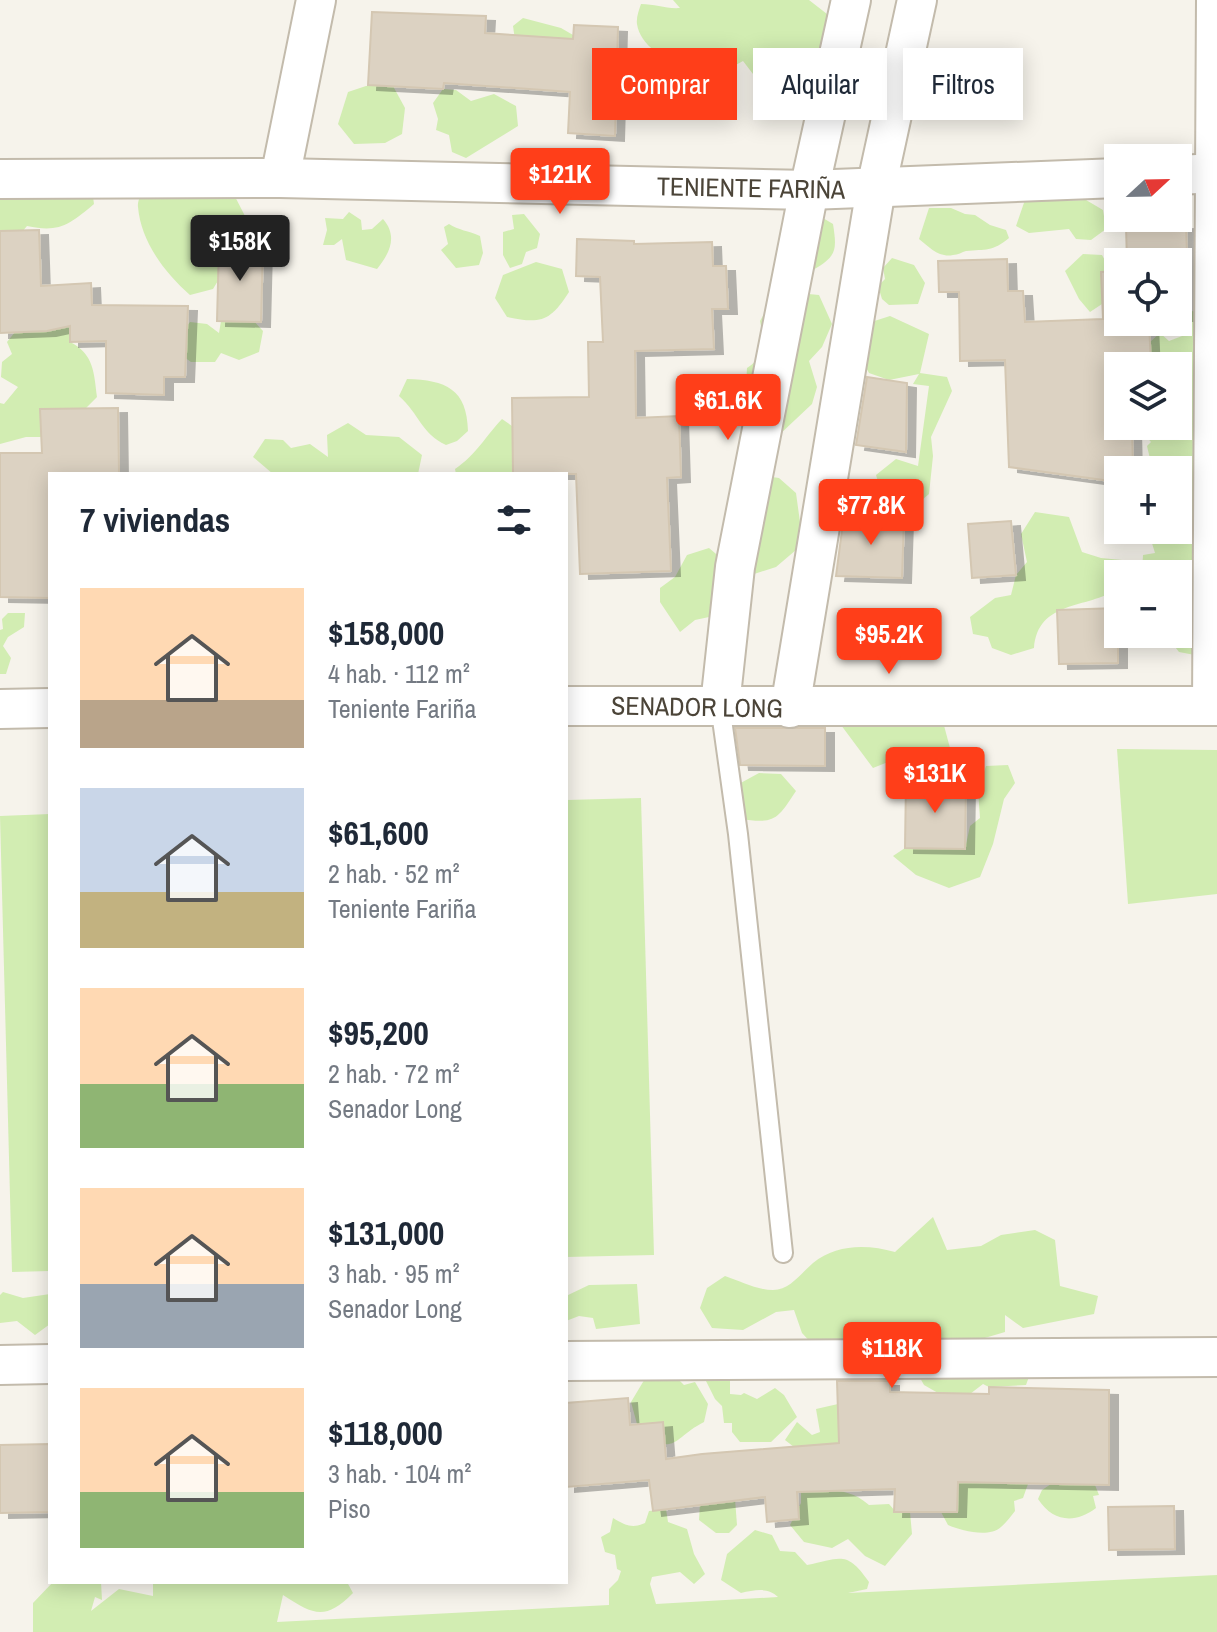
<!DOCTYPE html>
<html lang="es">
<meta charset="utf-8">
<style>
:root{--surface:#fff;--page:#f6f6f7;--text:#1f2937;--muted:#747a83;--accent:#ff3e19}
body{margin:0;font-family:"Archivo Narrow",sans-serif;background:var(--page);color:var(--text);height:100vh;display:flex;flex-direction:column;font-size:30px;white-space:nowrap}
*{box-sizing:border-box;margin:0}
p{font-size:26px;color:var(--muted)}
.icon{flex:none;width:44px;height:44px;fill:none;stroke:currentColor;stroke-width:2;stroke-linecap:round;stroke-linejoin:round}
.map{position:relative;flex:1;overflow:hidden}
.panel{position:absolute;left:48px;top:472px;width:520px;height:1112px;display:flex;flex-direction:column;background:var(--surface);border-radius:0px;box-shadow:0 4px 20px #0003}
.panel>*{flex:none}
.banner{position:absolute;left:592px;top:48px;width:504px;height:72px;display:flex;gap:16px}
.needle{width:52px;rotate:68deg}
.buttons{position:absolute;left:1104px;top:144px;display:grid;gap:16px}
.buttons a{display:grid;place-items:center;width:88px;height:88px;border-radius:0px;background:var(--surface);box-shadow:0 4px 20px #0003;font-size:40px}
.price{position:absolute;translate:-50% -68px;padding:0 18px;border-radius:8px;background:var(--accent);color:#fff;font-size:26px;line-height:52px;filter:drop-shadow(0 2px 4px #0008)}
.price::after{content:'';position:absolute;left:50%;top:48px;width:24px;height:18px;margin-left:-12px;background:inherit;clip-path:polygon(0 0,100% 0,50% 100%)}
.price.selected{background:#222;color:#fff}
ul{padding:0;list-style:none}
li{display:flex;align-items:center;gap:24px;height:200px;padding:0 32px}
li span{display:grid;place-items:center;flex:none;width:224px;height:160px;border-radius:0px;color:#555}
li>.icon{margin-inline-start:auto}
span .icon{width:96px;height:96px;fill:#fffc;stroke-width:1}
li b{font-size:34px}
h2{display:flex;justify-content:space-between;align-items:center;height:96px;padding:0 32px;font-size:34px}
.chip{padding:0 28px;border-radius:0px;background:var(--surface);box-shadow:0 4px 20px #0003;font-size:28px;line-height:72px}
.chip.selected{background:var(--accent);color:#fff}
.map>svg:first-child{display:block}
</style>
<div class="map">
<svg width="1217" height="1632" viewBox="0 0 1217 1632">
<defs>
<filter id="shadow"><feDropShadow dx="9" dy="5" stdDeviation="0" flood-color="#0004"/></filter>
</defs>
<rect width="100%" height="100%" fill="#f6f3eb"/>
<g fill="#d2edb2">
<path d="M 673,0 L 809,0 L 845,28 C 835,56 831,85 801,98 C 791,102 787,106 776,104 L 743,61 L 734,66 L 724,80 L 696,84 L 684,65 C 665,61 640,45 637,24 C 636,18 639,10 641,4 C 655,4 666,9 680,8 Z"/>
<path d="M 523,18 L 561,28 L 573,35 L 575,56 L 516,47 L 513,26 Z"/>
<path d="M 366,86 L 393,86 L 405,108 L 402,134 L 385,143 L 354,144 L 338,124 L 348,92 Z"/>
<path d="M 443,89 L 456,90 L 471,101 L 494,94 L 516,106 L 518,126 L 466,158 L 452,152 L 449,135 L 436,130 L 438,119 L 433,103 Z"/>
<path d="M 91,183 L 94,204 C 69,225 59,233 27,226 L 6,251 L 0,246 L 0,184 Z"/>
<path d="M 146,183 L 228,183 L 245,216 L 240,244 L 213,289 L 190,295 C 165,273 141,242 138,207 C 137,200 143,190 146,183 Z"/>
<path d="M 1026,197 L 1060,201 L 1086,200 L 1103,210 L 1106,229 L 1091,240 L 1076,239 L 1069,229 L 1029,233 L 1016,226 Z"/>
<path d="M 806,208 L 833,224 C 837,250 837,256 813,270 L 792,266 Z"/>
<path d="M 929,208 L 951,208 L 965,214 L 975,215 L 990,225 L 1006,230 L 1009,238 C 992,252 986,249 966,251 C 962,252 958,255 953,255 C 939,258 929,247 919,239 Z"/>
<path d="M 349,212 L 361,220 L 362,230 L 372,229 L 383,219 C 398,236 390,253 377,269 L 346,260 L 342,239 L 334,245 L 323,245 L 327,230 L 325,218 L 343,219 Z"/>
<path d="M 524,214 L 540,234 L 537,248 L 526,252 L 522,264 L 510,268 L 503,255 L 503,232 L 514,229 L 512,215 Z"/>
<path d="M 449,224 C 458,230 469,231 480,236 L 483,253 L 479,265 L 456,268 L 441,250 L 448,244 L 444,227 Z"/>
<path d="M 1083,254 L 1102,255 L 1109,268 L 1102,304 L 1090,312 L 1079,299 L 1065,271 Z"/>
<path d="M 892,258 L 914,265 L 925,283 L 918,304 L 889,305 L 882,299 L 878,286 L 885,279 L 883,268 Z"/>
<path d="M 536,262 L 562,269 L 569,292 C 550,322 540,324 507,317 L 495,298 L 503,275 Z"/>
<path d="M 798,293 L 819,295 L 832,324 L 822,347 L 809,361 L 817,387 L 812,404 L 779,435 L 746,385 L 747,368 C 768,354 764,343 760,321 L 772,300 Z"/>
<path d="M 1189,310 L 1201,314 L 1204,332 L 1193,354 L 1201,367 L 1205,554 L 1193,576 L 1178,588 L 1178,574 L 1142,572 L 1143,555 L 1155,553 L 1151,540 L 1138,530 L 1178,530 L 1178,470 L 1162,470 L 1161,467 L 1151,463 L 1147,446 L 1151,442 L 1144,434 L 1132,426 L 1178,426 L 1178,366 L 1150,366 L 1150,342 L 1160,333 L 1169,341 L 1190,333 L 1184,320 L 1189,316 Z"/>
<path d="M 890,316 L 929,334 L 920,373 L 947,377 L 952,391 L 931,437 L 933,456 L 929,494 L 916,505 L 898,508 L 883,498 L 876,475 L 896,459 L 918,466 L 929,386 L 913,384 L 919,374 L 889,380 L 869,373 L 858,352 L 865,324 Z"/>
<path d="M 250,317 L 263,331 L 259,352 L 239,360 L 221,353 L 215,362 L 191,362 L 174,350 L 176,339 L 190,322 L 207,324 L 219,333 L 221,321 Z"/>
<path d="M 70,326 L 70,342 C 94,354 94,373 97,397 L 86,408 L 41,409 L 41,437 L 26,437 L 0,444 L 0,403 L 4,404 L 18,387 L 1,377 L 2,362 L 12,354 L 7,342 L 15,332 Z"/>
<path d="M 407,379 C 446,380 467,389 468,431 L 457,441 L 446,445 C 421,433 420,415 399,396 Z"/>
<path d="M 502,419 L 512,426 L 513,472 L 456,474 L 455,469 C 477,454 484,438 502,419 Z"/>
<path d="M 348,423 L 366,435 L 399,437 L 422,455 L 418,474 L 273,474 L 253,457 L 265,439 L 283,440 L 291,448 L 310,444 L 328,457 L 327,435 Z"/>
<path d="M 752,474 L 779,478 L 796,493 L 803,544 L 776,567 L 745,577 L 741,521 L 727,500 L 741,482 Z"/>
<path d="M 1035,512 L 1069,517 L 1082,552 L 1101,558 L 1122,560 L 1130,574 L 1118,574 L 1118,589 C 1087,609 1038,600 1034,648 L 1011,655 L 992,648 L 988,637 L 973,634 L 970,617 L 995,598 L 1011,595 L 1016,575 L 1027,562 L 1021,534 Z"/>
<path d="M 709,548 L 722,559 L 709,617 L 695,620 L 680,632 L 660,602 L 660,588 L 675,577 L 687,555 Z"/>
<path d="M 1187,598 L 1206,602 L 1200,656 L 1179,652 L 1166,635 L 1178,634 L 1178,603 Z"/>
<path d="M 8,613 L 25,613 L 24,627 L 8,637 L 3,646 L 11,658 L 6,674 L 0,674 L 0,630 L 3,629 L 2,619 Z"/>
<path d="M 942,718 L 950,748 L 924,760 L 903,756 L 873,768 L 841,725 Z"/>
<path d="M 1117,749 L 1217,750 L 1217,894 L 1128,904 Z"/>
<path d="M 1008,765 L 1015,783 L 1004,799 L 993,844 L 980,877 L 949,888 L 916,875 L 893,856 L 905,848 L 965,849 L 970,826 L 980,818 L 978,790 L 986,766 Z"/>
<path d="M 759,773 L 781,774 L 796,791 C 777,820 775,824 740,819 L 737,785 Z"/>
<path d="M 641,798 L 654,1255 L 566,1257 L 566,800 Z"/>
<path d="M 50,814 L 50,1271 L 12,1272 L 0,816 Z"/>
<path d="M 933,1217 L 947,1250 L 981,1246 L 1001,1235 L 1035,1230 L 1055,1240 L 1060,1286 L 1098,1296 L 1094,1314 L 1023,1328 L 1005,1315 L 1005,1332 L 978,1340 L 1031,1371 L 1026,1385 L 989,1387 L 983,1384 L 970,1394 L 938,1393 L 924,1385 L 915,1369 L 886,1356 L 890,1325 L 815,1347 L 802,1333 L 794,1310 L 776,1312 L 743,1330 L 712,1328 L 700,1308 L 707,1288 L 725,1276 C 740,1281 757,1290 773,1290 C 790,1290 800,1274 813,1263 C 836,1244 867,1244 895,1252 Z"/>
<path d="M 637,1284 L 640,1324 L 596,1329 L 593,1318 L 579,1316 L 566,1321 L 566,1296 L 589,1285 Z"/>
<path d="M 3,1292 L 23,1298 L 50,1294 L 50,1324 L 35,1335 L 17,1321 L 0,1323 L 0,1295 Z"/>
<path d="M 730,1376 L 730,1394 L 741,1395 L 744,1393 L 757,1399 L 775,1388 L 784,1395 L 797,1417 L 771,1442 L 740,1442 L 732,1432 L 732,1423 L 724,1423 L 722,1406 L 715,1399 L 704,1377 Z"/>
<path d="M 646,1377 L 677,1378 L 684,1385 L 695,1382 L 708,1404 L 704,1422 C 674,1437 677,1456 640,1435 L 631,1402 Z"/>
<path d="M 838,1404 L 840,1470 L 795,1460 L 794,1447 L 785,1440 L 797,1422 L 812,1435 L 820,1432 L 816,1409 Z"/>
<path d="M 988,1467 L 989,1483 L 1028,1484 L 1023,1498 L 1014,1501 L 1015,1511 C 1011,1516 1006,1523 1001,1527 C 989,1538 962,1531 948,1525 L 941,1512 L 945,1499 L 942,1482 Z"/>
<path d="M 1051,1484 L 1095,1485 L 1099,1495 L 1093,1496 L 1096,1508 C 1075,1524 1053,1522 1038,1499 L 1042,1490 Z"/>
<path d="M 801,1491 C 828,1491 848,1486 869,1505 L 889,1504 L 895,1511 L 910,1512 L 912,1534 L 885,1566 L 865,1556 L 848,1539 L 832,1548 L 804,1542 L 790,1525 L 801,1503 Z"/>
<path d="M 735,1499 L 737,1525 L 729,1533 L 716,1533 L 699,1520 L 700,1503 Z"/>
<path d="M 666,1509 L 668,1522 L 687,1529 L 694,1554 L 705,1574 L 694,1584 L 680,1572 L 652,1577 L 650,1584 L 656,1604 L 778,1597 C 768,1587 755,1590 741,1593 L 721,1580 L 727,1554 L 755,1530 L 772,1535 L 780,1551 L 795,1552 L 807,1565 C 841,1558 847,1550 869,1582 L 867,1589 L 848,1593 L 1217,1575 L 1217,1632 L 33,1632 L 33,1603 L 53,1582 L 101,1582 L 102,1600 L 95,1597 L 91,1611 L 119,1589 L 153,1596 L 153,1582 L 347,1582 L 353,1593 C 325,1621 314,1615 283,1595 L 277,1622 L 609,1605 L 609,1589 L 618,1580 L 621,1571 L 617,1569 L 615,1555 L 605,1552 L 601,1537 L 610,1532 L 613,1518 C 625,1525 632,1529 645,1523 L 649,1511 Z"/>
</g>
<g fill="#dcd2c2" stroke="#d4c7b2" stroke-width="2" filter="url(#shadow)">
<path d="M 372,12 L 486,16 L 485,33 L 573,39 L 574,25 L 618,27 L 615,136 L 568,133 L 570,92 L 444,83 L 443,89 L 368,85 Z"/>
<path d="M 1186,224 L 1189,316 L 1178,316 L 1178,262 L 1127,262 L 1126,226 Z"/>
<path d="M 39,230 L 41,286 L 91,283 L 92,305 L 188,306 L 185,377 L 164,377 L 164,395 L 106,393 L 106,341 L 70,342 L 70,326 L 47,331 L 0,333 L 0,231 Z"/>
<path d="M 577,239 L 634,241 L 634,244 L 712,242 L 713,266 L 726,266 L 728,309 L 712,309 L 714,349 L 635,351 L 636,418 L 679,416 L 681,477 L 667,478 L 671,571 L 580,574 L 576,474 L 513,474 L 512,398 L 589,397 L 588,342 L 603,342 L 600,277 L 576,276 Z"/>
<path d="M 219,244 L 263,245 L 261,322 L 217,321 Z"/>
<path d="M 1007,259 L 1008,291 L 1023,291 L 1025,322 L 1103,319 L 1101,272 L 1118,271 L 1118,322 L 1149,322 L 1151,366 L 1118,366 L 1118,426 L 1132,426 L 1133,470 L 1118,470 L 1118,482 L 1009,467 L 1005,360 L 960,361 L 959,292 L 939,292 L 938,261 Z"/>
<path d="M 867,377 L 907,383 L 906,452 L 856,445 Z"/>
<path d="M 118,408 L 119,474 L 50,474 L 50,598 L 0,597 L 0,453 L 42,453 L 40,409 Z"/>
<path d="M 844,515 L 904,518 L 902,578 L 836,576 Z"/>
<path d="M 1011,521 L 1016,575 L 972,578 L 968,524 Z"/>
<path d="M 1118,608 L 1118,663 L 1059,664 L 1057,610 Z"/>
<path d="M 735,728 L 825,728 L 825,766 L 740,765 Z"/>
<path d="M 906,780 L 966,782 L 965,849 L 905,848 Z"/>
<path d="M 837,1381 L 890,1381 L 890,1392 L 989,1394 L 989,1387 L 1109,1390 L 1109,1485 L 958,1482 L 957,1512 L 894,1512 L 895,1489 L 797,1492 L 799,1519 L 767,1522 L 765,1497 L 653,1511 L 649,1480 L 566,1487 L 566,1403 L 628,1398 L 630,1425 L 663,1422 L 666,1459 L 702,1454 L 839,1443 Z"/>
<path d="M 50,1444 L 50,1512 L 0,1513 L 0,1445 Z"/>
<path d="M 1174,1506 L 1175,1549 L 1109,1550 L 1108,1507 Z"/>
</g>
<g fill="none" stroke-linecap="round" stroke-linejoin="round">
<defs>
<path id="service" d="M 720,705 L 738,834 L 783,1253"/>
<g id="minor">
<path d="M 1178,175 L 1217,173"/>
<path d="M 280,178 L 316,0"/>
<path d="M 0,179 L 280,178 L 809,190 L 1118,178"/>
<path d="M 720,705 L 735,567 L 809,190 L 851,0"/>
<path d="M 566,706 L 1217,706"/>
<path d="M 1212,706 L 1216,0"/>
<path d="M 790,708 L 876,188 L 917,0"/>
<path d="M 0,709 L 50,708"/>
<path d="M 566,1361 L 1217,1357"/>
<path d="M 0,1365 L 50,1364"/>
</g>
</defs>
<use href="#service" stroke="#c3bbac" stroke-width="22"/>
<use href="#minor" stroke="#c3bbac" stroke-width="42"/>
<use href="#service" stroke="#fff" stroke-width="18"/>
<use href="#minor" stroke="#fff" stroke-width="38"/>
</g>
<g text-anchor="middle" stroke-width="6" stroke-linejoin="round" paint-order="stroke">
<g font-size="26" fill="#4b4438" stroke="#fff">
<text transform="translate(751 188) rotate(1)" y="9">TENIENTE FARIÑA</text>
<text transform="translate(697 707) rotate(1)" y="9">SENADOR LONG</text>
</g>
</g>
</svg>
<div class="buttons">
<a><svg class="needle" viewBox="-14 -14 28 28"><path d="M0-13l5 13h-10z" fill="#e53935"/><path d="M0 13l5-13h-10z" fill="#747a83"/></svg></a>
<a><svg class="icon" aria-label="locate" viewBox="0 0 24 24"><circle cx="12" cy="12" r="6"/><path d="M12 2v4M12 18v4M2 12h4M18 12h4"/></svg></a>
<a><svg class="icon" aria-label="layers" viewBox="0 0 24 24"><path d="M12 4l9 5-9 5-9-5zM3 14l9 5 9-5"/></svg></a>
<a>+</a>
<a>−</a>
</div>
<b class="price" style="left:560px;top:216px">$121K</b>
<b class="price selected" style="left:240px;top:283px">$158K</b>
<b class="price" style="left:728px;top:442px">$61.6K</b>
<b class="price" style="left:871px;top:547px">$77.8K</b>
<b class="price" style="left:889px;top:676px">$95.2K</b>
<b class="price" style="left:935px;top:815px">$131K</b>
<b class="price" style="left:892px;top:1390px">$118K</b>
<div class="banner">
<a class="chip selected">Comprar</a>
<a class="chip">Alquilar</a>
<a class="chip">Filtros</a>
</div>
<section class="panel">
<h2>7 viviendas<svg class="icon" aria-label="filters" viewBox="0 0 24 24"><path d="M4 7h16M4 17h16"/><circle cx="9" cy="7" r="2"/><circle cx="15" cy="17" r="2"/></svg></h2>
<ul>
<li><span style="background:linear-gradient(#ffd9b3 70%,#b9a48a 0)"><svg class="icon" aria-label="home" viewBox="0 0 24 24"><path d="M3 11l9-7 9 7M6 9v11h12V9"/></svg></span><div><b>$158,000</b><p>4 hab. · 112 m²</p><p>Teniente Fariña</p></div></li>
<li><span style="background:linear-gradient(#c9d6e8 65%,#c2b280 0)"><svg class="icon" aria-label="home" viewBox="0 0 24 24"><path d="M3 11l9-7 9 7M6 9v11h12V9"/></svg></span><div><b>$61,600</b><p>2 hab. · 52 m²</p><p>Teniente Fariña</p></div></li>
<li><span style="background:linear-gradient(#ffd9b3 60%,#8fb573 0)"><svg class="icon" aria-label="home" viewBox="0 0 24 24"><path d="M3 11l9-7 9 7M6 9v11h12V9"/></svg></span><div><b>$95,200</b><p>2 hab. · 72 m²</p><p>Senador Long</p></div></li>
<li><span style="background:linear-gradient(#ffd9b3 60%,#9aa5b1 0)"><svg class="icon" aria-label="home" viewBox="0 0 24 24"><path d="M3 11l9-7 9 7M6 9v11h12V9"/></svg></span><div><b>$131,000</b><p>3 hab. · 95 m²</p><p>Senador Long</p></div></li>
<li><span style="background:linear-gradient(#ffd9b3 65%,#8fb573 0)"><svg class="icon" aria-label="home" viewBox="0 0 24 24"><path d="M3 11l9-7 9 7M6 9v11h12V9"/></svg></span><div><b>$118,000</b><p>3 hab. · 104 m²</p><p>Piso</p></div></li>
</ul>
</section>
</div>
